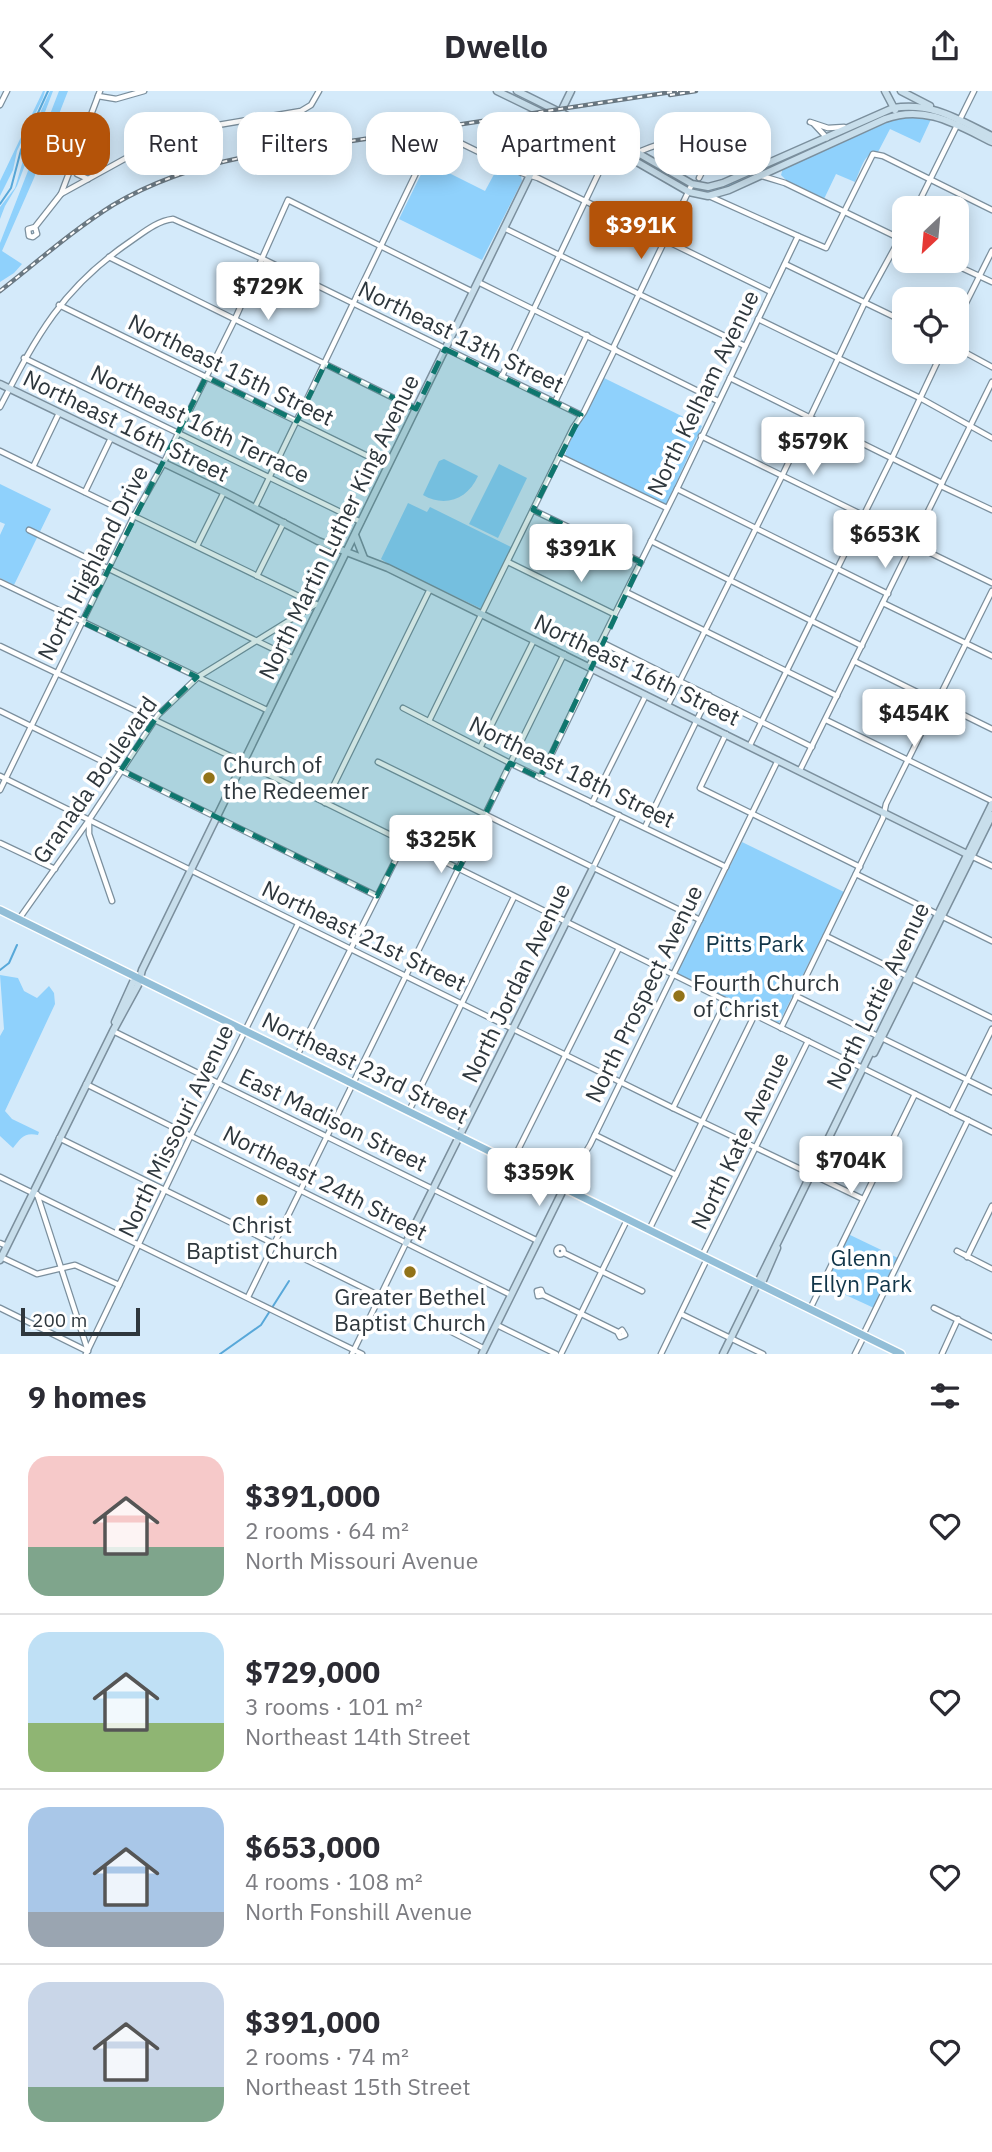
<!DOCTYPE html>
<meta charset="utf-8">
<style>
:root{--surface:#fff;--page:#f7f7f7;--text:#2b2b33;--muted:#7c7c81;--line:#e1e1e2;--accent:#b45309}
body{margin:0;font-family:"IBM Plex Sans",sans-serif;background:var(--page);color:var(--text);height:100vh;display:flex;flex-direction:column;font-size:26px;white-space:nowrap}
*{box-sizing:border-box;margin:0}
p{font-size:23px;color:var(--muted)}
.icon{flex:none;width:38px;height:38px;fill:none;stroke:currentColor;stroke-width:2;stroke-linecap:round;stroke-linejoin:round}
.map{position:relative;height:1263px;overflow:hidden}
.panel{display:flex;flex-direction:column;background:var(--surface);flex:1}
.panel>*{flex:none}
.banner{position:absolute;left:21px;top:21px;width:950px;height:63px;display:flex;gap:14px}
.needle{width:46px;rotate:206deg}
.fabs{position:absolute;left:892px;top:105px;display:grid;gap:14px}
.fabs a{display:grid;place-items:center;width:77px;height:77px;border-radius:14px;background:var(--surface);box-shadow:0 4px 18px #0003;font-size:35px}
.scale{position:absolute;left:21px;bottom:18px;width:119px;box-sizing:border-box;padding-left:7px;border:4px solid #2e373d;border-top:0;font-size:19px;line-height:24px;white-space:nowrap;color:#2e373d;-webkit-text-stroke:5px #fff;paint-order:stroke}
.price{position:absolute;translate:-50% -60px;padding:0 16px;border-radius:7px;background:#fff;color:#222;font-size:23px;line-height:46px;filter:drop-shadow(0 2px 4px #0008)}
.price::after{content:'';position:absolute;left:50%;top:42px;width:21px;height:16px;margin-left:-10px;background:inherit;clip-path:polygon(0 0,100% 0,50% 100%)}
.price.selected{background:var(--accent);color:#fff}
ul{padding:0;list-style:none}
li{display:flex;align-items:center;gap:21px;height:175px;padding:0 28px}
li+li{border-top:2px solid var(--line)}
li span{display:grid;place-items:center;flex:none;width:196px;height:140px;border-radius:21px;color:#555}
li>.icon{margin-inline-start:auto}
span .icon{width:84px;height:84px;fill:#fffc;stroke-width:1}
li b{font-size:30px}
h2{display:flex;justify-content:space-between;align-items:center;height:84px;padding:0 28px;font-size:30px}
.chip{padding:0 24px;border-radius:21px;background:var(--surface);box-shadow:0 4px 18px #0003;font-size:24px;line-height:63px}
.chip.selected{background:var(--accent);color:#fff}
header{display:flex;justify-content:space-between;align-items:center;height:91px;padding:0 28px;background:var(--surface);font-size:32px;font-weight:800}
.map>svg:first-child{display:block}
</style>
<header><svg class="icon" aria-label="back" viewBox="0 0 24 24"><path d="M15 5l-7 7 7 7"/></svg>Dwello<svg class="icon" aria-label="share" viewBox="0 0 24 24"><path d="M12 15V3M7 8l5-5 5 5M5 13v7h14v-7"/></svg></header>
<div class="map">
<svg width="992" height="1263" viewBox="0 0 992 1263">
<rect width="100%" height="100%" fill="#d4eafa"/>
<g fill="#8fd1fc">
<path d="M 43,0 L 45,0 L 43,7 L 17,60 L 13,79 L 0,105 L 0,90 Z"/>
<path d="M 50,0 L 53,0 L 17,95 L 5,115 L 0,128 L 0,116 L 15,97 L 31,42 Z"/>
<path d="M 59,0 L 68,0 L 34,87 L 2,160 L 22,173 L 14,182 L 0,191 L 0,152 Z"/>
<path d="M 904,25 L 932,26 L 920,52 L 890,38 L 878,61 C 863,62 861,79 855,91 L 836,83 L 824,108 L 787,90 L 781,84 L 783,77 L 886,30 Z"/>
<path d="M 427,71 L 485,100 L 499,74 L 521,85 L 522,90 L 482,169 L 399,128 Z"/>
<path d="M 764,75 L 768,78 C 746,87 717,109 693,99 L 695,97 L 710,98 Z"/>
<path d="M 604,287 L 702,335 L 666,414 L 565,366 C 564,357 596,298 604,287 Z"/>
<path d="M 444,368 L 478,385 C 468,408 445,417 423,404 L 439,370 Z"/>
<path d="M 499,373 L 527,387 L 498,447 L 469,433 Z"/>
<path d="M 0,393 L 51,418 L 14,494 L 0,487 L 0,444 L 5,433 L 0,431 Z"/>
<path d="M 408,412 L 427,421 L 430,416 L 513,457 L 482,518 L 391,475 L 381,468 Z"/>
<path d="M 742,751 L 844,801 L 779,932 L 677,882 Z"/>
<path d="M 0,884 L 18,887 L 24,900 L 37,907 L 49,895 L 54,902 L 55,913 L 5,1020 L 12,1028 L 39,1041 L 38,1044 C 24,1041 21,1047 13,1057 L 0,1045 L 0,945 L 4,938 Z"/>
<path d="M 848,1143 L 898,1167 L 874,1217 L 824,1194 Z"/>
</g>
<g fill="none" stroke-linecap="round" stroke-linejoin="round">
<g stroke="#58a8d9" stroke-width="2">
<path d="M 0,113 L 11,97 L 21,59 L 48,0"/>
<path d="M 0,879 L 9,872 L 17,854"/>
<path d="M 220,1263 L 261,1234 L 289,1190"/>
</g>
<defs>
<g id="street">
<path d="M 98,5 L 116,8 L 144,0"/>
<path d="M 0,14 L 7,0"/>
<path d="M 810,31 L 828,37 L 844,36"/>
<path d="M 814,33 L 827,47"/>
<path d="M 626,63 L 631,64 C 644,59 658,52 673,50 C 687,49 731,60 741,71 C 742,73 744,79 745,82"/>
<path d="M 72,74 L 77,83 L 88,88"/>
<path d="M 762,85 L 785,92 L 905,150"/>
<path d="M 699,87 L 721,43"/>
<path d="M 61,103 L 148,55 L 166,48 L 212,35 L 301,20 L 311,14 L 319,0"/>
<path d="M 709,105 L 798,145"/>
<path d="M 916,117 L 974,0"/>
<path d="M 35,136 L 37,143 L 33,146 L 29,145 L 28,138 L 35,136 L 61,103 L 100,0"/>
<path d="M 504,137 L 745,255"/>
<path d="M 109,166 L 416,318"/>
<path d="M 947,170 L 992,191"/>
<path d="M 785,173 L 905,231"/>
<path d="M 478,191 L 718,310"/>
<path d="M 59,214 L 388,375"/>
<path d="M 758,228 L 920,307 L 992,347"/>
<path d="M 957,230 L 992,160"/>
<path d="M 613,257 L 692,93"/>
<path d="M 957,257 L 992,276"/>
<path d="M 24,267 L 361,431"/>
<path d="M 502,285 L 611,56"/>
<path d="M 730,287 L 942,392"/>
<path d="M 555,311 L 587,244"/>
<path d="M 0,316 C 37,244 62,197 131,150 C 144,141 157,130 173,128 L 263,168 L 581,324"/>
<path d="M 701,345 L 914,449"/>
<path d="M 0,360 L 317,514"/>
<path d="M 559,365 L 667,417"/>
<path d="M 33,376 L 59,322"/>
<path d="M 941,395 L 992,419"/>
<path d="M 677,398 L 888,503"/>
<path d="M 85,401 L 111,347"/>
<path d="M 255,416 L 430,53 L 439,45 L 448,46 L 522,82 L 538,87 L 771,201"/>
<path d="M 533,419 L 641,471"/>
<path d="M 29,439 L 294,568"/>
<path d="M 651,450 L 862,555"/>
<path d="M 912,453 L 992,492"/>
<path d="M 197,455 L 224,401"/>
<path d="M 508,471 L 614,523"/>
<path d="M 257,485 L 284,431"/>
<path d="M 0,491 L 269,620"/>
<path d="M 626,501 L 837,605"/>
<path d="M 883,512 L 992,565"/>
<path d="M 601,551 L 812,656"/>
<path d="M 0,555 L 251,675 L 992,1041"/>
<path d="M 854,570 L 992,638"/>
<path d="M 589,575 L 677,398 L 798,145 L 826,157 L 873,63 L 883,65 L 992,119"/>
<path d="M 668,614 L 782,385 L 865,211 L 905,138"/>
<path d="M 403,617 L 514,674 L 726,776"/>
<path d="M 0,620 L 377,805"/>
<path d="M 826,629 L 992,710"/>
<path d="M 429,630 L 573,337 L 584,321 L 615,258"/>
<path d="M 726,643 L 700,697 L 860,776"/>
<path d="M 750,654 L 892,367 L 942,261"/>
<path d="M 481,655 L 534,549"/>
<path d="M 378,671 L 700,829"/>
<path d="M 800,679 L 992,291"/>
<path d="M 0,685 L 673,1017 L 863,1108"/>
<path d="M 540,687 L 593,577"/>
<path d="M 0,699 L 134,425 L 161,377 L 235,228 L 288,109 L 473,201"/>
<path d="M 325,712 L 430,498"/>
<path d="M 592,712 L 646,604"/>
<path d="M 89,730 L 89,743 L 112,810"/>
<path d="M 645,736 L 709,604"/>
<path d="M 0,752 L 55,778"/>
<path d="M 971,765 L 992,775"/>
<path d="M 593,777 L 619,724"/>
<path d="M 856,783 L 992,850"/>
<path d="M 19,828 L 89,729 L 158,624 L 198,586 L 316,513"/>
<path d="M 826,845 L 992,927"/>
<path d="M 796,905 L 992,1001"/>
<path d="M 781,937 L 883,727 L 886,713 L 992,500"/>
<path d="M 113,940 L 538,1150"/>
<path d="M 297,965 L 404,752"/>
<path d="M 86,993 L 511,1204"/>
<path d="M 673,1017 L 726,910"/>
<path d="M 409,1020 L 514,806"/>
<path d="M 951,1021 L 992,938"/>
<path d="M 595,1044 L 676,1084"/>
<path d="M 59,1047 L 380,1205"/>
<path d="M 512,1071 L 619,857"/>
<path d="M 0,1086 L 362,1263"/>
<path d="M 564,1096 L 590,1054 L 778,669"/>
<path d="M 37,1103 L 88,1260"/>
<path d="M 649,1139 L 755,923"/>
<path d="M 0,1152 L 7,1155"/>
<circle cx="560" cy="1160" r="3.5"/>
<path d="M 957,1160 L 992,1178"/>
<path d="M 564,1162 L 642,1200"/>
<path d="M 702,1165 L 808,950"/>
<path d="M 1,1166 L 37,1183 L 75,1174 L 119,1194"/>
<path d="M 967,1166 L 992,1115"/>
<path d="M 541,1199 L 543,1204 L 538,1205 L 537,1200 Z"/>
<path d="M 543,1204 L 618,1241"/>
<path d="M 248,1206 L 564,563"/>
<path d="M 0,1217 L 87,1260"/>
<path d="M 934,1217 L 992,1246"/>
<path d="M 810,1218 L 915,1003"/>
<path d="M 681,1223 L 763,1263"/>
<path d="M 434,1232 L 485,1258"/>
<path d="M 497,1234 L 556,1263"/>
<path d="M 622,1239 L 625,1244 L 620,1246 L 618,1242 Z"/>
<path d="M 863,1244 L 968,1029"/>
<path d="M 86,1263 L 191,1044 L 235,960 L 298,833"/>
<path d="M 352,1263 L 406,1152"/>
<path d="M 561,1263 L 627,1129"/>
<path d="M 661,1263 L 707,1168"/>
<path d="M 855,1263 L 864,1245"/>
<path d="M 942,1263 L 958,1228"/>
</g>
<g id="secondary">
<path d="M 497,0 L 604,52 L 689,101 L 708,105 L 729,99 L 885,28 C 925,13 957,34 992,51"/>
<path d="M 517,0 L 610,46 L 692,93 L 708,96 L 723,92 L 893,17 C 933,11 957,28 992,45"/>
<path d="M 885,0 L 895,19"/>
<path d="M 901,0 L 930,15"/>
<path d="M 0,293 L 224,401 L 318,450 L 388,477 L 971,765"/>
<path d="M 355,444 L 364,467"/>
<path d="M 115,931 L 133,891 L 139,887"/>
<path d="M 874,962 L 992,724"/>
<path d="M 406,1152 L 593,777"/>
<path d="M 0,1169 L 113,940 L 138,894 L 142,879 L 571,0"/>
<path d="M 761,1194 L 777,1157"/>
<path d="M 482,1263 L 564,1097"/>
<path d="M 723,1263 L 992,713"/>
</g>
<path id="primary" d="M 0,819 L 901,1263"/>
</defs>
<use href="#street" stroke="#7b8f9d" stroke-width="7"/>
<use href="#secondary" stroke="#7b8f9d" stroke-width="9"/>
<use href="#primary" stroke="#fff" stroke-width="10"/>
<use href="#street" stroke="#fff" stroke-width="4.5"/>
<use href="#secondary" stroke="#c8deeb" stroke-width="6"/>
<use href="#primary" stroke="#92bed7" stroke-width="7"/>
<defs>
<g id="rail">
<path d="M 670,4 L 696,0"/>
<path d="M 0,200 C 37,171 73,139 113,114 C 152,91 196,76 240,67 L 678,0"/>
</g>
</defs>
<use href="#rail" stroke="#6a7882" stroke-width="4.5"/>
<use href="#rail" stroke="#fff" stroke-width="2" stroke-dasharray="5" stroke-linecap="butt"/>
</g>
<path fill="#0f766e" fill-opacity="0.2" stroke="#0f766e" stroke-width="5" stroke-dasharray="14 9" stroke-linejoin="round" d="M 445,258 L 581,324 L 533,419 L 641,471 L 540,687 L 510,672 L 459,778 L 404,752 L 377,805 L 121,679 L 158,624 L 197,586 L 82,531 L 206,286 L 297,330 L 325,273 L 416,318 Z"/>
<g fill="#927319" stroke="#fff" stroke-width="2.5">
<circle cx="209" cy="687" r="7"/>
<circle cx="679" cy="905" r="7"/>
<circle cx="262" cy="1109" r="7"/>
<circle cx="410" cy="1181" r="7"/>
</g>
<g text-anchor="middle" stroke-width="7" stroke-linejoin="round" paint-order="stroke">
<g font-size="23" fill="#2e373d" stroke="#fff">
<text transform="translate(461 246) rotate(26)" y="8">Northeast 13th Street</text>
<text transform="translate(231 279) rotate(26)" y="8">Northeast 15th Street</text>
<text transform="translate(703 302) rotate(-64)" y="8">North Kelham Avenue</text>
<text transform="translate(200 333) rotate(26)" y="8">Northeast 16th Terrace</text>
<text transform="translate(126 335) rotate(26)" y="8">Northeast 16th Street</text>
<text transform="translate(339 436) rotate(-64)" y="8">North Martin Luther King Avenue</text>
<text transform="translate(93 472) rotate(-63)" y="8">North Highland Drive</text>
<text transform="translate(637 579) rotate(26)" y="8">Northeast 16th Street</text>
<text transform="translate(572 681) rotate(26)" y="8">Northeast 18th Street</text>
<text transform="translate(95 689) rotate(-55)" y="8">Granada Boulevard</text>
<text transform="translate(364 845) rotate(26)" y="8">Northeast 21st Street</text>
<text transform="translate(516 892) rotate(-64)" y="8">North Jordan Avenue</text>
<text transform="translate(644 903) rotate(-64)" y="8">North Prospect Avenue</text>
<text transform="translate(878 905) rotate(-64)" y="8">North Lottie Avenue</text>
<text transform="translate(365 977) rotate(26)" y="8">Northeast 23rd Street</text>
<text transform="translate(333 1029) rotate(26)" y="8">East Madison Street</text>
<text transform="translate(176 1040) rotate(-64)" y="8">North Missouri Avenue</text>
<text transform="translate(740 1050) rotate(-64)" y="8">North Kate Avenue</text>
<text transform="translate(325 1092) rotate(27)" y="8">Northeast 24th Street</text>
</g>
<g font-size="23" fill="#2e373d" stroke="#fff" text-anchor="start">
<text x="223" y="682">Church of<tspan x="223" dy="26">the Redeemer</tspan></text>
<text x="693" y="900">Fourth Church<tspan x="693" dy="26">of Christ</tspan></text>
<text x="262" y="1142" text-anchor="middle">Christ<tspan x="262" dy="26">Baptist Church</tspan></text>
<text x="410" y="1214" text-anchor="middle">Greater Bethel<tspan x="410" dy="26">Baptist Church</tspan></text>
</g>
<g font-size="23" fill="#113549" stroke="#fff">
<text x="755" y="861">Pitts Park</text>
<text x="861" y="1175">Glenn<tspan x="861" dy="26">Ellyn Park</tspan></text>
</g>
</g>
</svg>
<div class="fabs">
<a><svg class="needle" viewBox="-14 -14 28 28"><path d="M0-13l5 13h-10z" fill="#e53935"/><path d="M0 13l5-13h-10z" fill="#7c7c81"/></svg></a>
<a><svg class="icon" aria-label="locate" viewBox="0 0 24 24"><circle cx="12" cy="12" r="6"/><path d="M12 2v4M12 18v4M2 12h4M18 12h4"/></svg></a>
</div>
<div class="scale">200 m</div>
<b class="price selected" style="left:641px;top:170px">$391K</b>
<b class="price" style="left:268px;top:231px">$729K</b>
<b class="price" style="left:813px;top:386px">$579K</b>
<b class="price" style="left:885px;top:479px">$653K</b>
<b class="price" style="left:581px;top:493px">$391K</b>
<b class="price" style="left:914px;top:658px">$454K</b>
<b class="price" style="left:441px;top:784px">$325K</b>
<b class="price" style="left:851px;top:1105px">$704K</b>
<b class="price" style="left:539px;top:1117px">$359K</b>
<div class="banner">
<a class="chip selected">Buy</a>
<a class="chip">Rent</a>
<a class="chip">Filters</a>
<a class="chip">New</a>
<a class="chip">Apartment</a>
<a class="chip">House</a>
</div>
</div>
<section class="panel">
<h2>9 homes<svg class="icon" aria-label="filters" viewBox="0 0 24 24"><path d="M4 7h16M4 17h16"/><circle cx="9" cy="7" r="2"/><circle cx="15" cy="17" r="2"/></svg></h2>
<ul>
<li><span style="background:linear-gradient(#f6c9c9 65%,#7fa58c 0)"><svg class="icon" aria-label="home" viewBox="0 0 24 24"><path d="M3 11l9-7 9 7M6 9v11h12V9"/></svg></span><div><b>$391,000</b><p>2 rooms · 64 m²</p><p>North Missouri Avenue</p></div><svg class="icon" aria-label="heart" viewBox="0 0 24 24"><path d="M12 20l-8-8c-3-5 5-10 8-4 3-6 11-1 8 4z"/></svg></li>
<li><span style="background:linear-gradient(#bfe0f5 65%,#8fb573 0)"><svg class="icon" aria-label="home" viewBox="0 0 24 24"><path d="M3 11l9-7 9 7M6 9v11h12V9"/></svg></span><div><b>$729,000</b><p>3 rooms · 101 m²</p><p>Northeast 14th Street</p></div><svg class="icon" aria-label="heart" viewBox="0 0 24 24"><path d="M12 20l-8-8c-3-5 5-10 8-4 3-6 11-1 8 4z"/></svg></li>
<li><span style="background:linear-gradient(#a9c7e8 75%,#9aa5b1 0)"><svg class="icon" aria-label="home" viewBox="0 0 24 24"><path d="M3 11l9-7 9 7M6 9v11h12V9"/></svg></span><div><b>$653,000</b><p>4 rooms · 108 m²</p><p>North Fonshill Avenue</p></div><svg class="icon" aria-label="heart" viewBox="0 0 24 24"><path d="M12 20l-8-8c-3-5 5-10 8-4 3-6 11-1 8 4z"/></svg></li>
<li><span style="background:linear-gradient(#c9d6e8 75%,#7fa58c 0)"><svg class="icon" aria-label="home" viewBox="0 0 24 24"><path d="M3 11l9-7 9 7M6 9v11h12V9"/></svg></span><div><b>$391,000</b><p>2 rooms · 74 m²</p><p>Northeast 15th Street</p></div><svg class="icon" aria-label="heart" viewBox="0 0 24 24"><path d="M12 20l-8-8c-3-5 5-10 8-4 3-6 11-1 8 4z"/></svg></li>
</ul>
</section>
